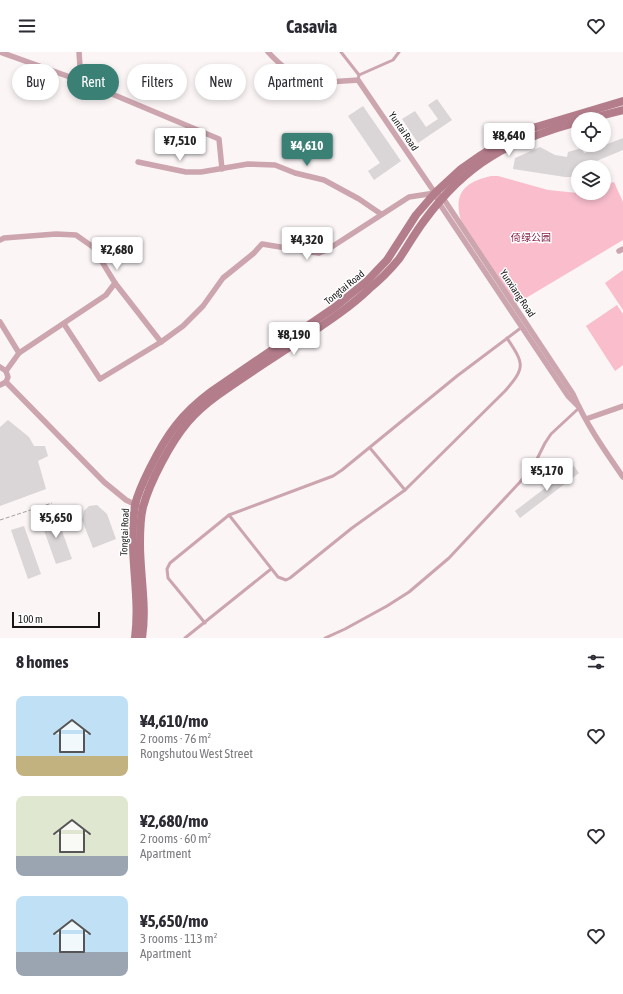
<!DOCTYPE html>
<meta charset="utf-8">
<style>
:root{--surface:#fff;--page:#f2f2f3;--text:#2b2b33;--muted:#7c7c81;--accent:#3b8075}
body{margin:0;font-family:"Asap Condensed","Noto Sans SC",sans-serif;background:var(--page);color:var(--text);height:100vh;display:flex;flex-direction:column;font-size:15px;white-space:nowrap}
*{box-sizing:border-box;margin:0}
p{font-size:13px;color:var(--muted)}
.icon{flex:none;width:22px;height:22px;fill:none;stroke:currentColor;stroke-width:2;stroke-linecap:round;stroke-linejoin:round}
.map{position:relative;height:586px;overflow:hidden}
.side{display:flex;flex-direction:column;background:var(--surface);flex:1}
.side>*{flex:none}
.top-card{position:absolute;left:12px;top:12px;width:400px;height:36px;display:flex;gap:8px}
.tools{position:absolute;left:571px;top:60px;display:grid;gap:8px}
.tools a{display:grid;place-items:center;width:40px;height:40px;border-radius:50%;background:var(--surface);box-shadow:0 2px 6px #0003;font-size:20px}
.scale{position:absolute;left:12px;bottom:10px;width:88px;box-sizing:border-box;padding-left:4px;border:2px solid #181617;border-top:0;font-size:11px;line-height:14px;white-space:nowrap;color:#181617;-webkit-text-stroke:3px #fff;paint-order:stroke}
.price{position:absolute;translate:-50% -34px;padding:0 9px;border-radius:4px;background:#fff;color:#222;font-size:13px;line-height:26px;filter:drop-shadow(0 1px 2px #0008)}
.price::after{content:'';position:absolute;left:50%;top:24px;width:12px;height:9px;margin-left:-6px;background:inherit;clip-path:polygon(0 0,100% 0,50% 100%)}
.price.current{background:var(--accent);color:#fff}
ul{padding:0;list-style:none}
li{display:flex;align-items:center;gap:12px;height:100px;padding:0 16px}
li span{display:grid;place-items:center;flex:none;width:112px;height:80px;border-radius:8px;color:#555}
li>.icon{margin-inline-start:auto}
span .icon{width:48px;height:48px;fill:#fffc;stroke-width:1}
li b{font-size:17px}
h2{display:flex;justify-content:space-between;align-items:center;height:48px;padding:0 16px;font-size:17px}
.pill{padding:0 14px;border-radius:18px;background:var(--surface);box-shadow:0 2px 6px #0003;font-size:14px;line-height:36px}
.pill.current{background:var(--accent);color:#fff}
header{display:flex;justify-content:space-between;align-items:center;height:52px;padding:0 16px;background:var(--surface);font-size:18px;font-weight:700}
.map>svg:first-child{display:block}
</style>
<header><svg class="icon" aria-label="menu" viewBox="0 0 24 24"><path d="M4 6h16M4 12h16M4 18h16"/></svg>Casavia<svg class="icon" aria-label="heart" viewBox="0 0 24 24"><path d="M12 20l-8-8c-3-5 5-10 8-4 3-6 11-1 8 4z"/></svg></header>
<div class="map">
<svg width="623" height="586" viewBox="0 0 623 586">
<rect width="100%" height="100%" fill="#fbf5f6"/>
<g fill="#f9bdcc">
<path d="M 491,124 L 498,124 L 548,138 L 578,141 L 604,141 L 604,133 L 614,130 L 623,150 L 623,188 L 516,252 L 461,169 C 453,141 465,130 491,124 Z"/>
<path d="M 623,218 L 623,258 L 605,231 Z"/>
<path d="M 617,253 L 623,262 L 623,313 L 615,319 L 586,274 Z"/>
</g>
<g fill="#dad5d6">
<path d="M 437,47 L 452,68 L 418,91 L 402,67 L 415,59 L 426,75 L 438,67 L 428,53 Z"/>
<path d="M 363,54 L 401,109 L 374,128 L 368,119 L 380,111 L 348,64 Z"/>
<path d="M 623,86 L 623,98 L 582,115 L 578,115 L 578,125 L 565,125 L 513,117 L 515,106 L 540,95 L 555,103 L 567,105 L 568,100 L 582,96 L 584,101 Z"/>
<path d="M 8,368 L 29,385 L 34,394 L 45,394 L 48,404 L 38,409 L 46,437 L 0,454 L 0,375 Z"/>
<path d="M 574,414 L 579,421 L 520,466 L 515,459 Z"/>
<path d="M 97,453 L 107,462 L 116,487 L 93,496 L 82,468 L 84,459 L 89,454 Z"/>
<path d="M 56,462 L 72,507 L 56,512 L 40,467 Z"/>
<path d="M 24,474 L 41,522 L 28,527 L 11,478 Z"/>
</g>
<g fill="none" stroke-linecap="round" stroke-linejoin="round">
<path stroke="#a4a0a1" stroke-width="1" stroke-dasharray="4 2" stroke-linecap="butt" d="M 0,468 L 52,451"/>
<g stroke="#cca5af" stroke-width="3">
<path d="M 341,0 L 359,23"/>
<path d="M 358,28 L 359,23 L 393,8 L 399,0"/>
<path d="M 370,396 L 405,438 L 505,339 C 526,315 524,312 507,286"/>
<path d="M 229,463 L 278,525 L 286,528 L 290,526 L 352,476 L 405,438"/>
<path d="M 205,571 L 168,526 L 167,517 L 170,511 L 229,463 L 333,424 L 342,418 L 457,324 L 522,275"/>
<path d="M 185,586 L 271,517"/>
<path d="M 325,586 L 345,577 L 387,554 L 409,540 L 449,506 L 520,430 L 536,409 L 545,391 L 551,382 L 579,356"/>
</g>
<g stroke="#cca5af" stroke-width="5.5">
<path d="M 0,0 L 81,29 L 219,87 L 222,117"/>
<path d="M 79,0 L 81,29"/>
<path d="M 268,0 C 299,34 314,31 358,28 L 435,141 L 439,151 L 568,344 L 579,355"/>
<path d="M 138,110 L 186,120 L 201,120 L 248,112 L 275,113 L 295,121 L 324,128 L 359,147 L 381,162"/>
<path d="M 441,144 L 443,146 L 573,342 C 586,372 605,399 623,425"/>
<path d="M 0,188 L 4,186 L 56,182 L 76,183 L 93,195 L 115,231 L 106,243 L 19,301 L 6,319"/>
<path d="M 619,199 L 623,197"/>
<path d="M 115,231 L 161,290"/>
<path d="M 0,270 L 19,301"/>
<path d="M 64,272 L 100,327 L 161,290 L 183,274 L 203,254 L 223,226 L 254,201 L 262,192 L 311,200 L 319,201 L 330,196 L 409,145 L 435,141"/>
<path d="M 0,315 L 6,319 L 8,325 L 6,330 L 0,333"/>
<path d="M 6,330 L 104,430 L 126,448 L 138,454"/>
<path d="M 586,367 L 623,354"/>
</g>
<g stroke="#b47d8c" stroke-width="8">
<path d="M 588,67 L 623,58"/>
<path d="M 135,586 C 139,555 134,526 133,495 C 132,481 133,466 135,453 C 138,440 144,428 150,416 C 167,382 181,362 212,339 L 335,255 L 367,229 L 387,208 L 416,163 L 435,141 L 461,117 L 481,103 L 503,89 L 526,78 L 623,49"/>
<path d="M 142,586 C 147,555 140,523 140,492 C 140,480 140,467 143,455 C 150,429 171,390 188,370 C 197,359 207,351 218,343 C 243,325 270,308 296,291 C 321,274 347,258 369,237 C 380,228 390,218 399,207 C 407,195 415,181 424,169 C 467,110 509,89 578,70"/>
</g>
</g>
<g text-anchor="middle" stroke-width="3" stroke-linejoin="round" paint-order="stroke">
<g font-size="10" fill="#181617" stroke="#fff">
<text transform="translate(404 79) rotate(56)" y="4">Yuntai Road</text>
<text transform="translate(344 235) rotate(-39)" y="4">Tongtai Road</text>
<text transform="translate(518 241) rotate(56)" y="4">Yunxiang Road</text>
<text transform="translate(124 480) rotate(-88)" y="4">Tongtai Road</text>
</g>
<g font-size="10" fill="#842247" stroke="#fff">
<text x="531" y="189">倚绿公园</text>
</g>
</g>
</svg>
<div class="tools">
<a><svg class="icon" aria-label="locate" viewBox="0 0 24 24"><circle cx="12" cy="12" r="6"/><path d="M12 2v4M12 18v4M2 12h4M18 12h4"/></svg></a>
<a><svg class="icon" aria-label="layers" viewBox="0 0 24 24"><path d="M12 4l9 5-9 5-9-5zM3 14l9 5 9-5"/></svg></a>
</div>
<div class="scale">100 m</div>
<b class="price" style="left:509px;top:105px">¥8,640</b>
<b class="price" style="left:180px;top:110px">¥7,510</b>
<b class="price current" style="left:307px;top:115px">¥4,610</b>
<b class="price" style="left:307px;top:209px">¥4,320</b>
<b class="price" style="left:117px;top:219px">¥2,680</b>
<b class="price" style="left:294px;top:304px">¥8,190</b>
<b class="price" style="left:547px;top:440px">¥5,170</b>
<b class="price" style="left:56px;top:487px">¥5,650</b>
<div class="top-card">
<a class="pill">Buy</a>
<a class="pill current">Rent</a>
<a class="pill">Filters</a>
<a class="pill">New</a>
<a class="pill">Apartment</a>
</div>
</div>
<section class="side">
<h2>8 homes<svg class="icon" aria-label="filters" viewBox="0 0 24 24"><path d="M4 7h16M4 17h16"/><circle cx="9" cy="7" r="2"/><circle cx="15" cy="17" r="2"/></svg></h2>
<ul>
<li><span style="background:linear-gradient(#bfe0f5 75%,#c2b280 0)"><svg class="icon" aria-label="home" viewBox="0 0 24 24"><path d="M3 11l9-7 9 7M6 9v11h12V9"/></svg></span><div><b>¥4,610/mo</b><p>2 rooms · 76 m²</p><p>Rongshutou West Street</p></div><svg class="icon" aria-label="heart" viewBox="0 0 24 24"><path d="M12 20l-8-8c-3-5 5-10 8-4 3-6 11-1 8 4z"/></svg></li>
<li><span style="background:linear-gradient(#dfe7d0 75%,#9aa5b1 0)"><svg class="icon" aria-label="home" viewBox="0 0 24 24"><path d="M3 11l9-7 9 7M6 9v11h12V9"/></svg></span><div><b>¥2,680/mo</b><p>2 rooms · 60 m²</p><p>Apartment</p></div><svg class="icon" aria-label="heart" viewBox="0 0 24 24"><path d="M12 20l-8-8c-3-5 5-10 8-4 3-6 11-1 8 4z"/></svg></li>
<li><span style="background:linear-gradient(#bfe0f5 70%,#9aa5b1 0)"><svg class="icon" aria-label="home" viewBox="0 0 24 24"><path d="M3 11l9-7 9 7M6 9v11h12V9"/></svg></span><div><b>¥5,650/mo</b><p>3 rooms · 113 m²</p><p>Apartment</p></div><svg class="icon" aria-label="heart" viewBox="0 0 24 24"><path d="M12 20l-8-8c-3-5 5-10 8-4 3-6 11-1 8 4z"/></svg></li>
</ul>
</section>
